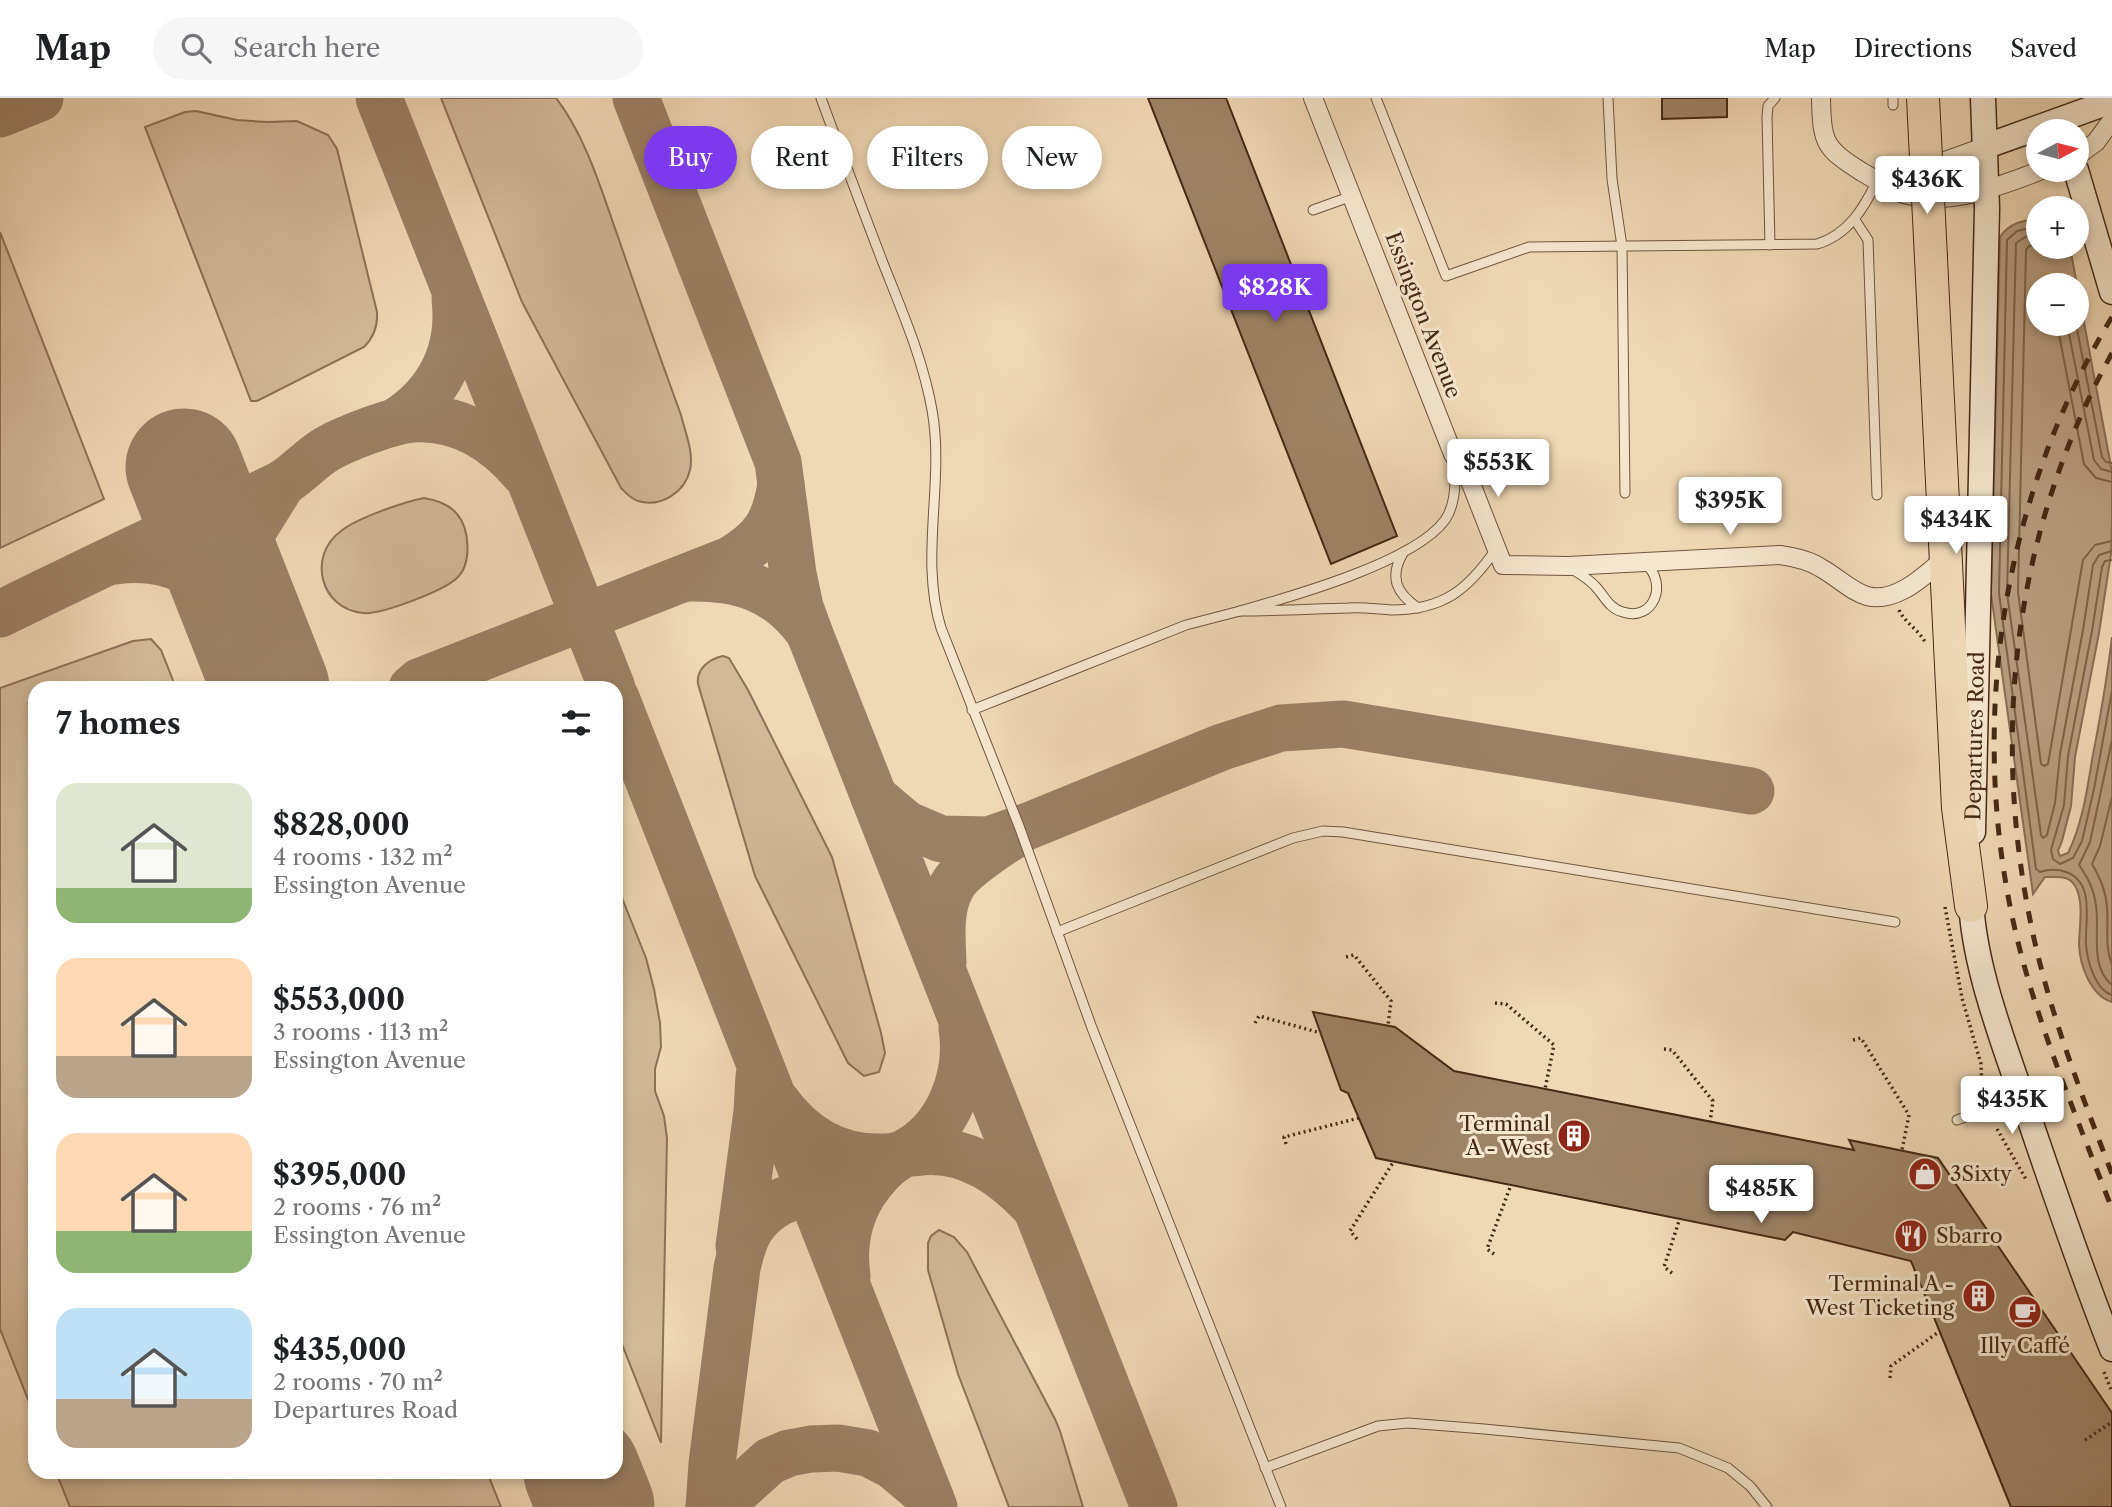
<!DOCTYPE html>
<meta charset="utf-8">
<style>
:root{--surface:#fff;--page:#f6f6f6;--text:#202124;--muted:#757577;--line:#e0e0e0;--accent:#7c3aed}
body{margin:0;font-family:"Libre Caslon Text",serif;background:var(--page);color:var(--text);height:100vh;display:flex;flex-direction:column;font-size:26px;white-space:nowrap}
*{box-sizing:border-box;margin:0}
p{font-size:23px;color:var(--muted)}
.icon{flex:none;width:38px;height:38px;fill:none;stroke:currentColor;stroke-width:2;stroke-linecap:round;stroke-linejoin:round}
.map{position:relative;flex:1;overflow:hidden}
.side{position:absolute;left:28px;top:583px;width:595px;height:798px;display:flex;flex-direction:column;background:var(--surface);border-radius:21px;box-shadow:0 4px 10px #0003}
.side>*{flex:none}
.guide{position:absolute;left:644px;top:28px;width:665px;height:63px;display:flex;gap:14px}
.needle{width:46px;rotate:83deg}
.tools{position:absolute;left:2026px;top:21px;display:grid;gap:14px}
.tools a{display:grid;place-items:center;width:63px;height:63px;border-radius:50%;background:var(--surface);box-shadow:0 4px 10px #0003;font-size:35px}
.price{position:absolute;translate:-50% -60px;padding:0 16px;border-radius:7px;background:#fff;color:#222;font-size:23px;line-height:46px;filter:drop-shadow(0 2px 4px #0008)}
.price::after{content:'';position:absolute;left:50%;top:42px;width:21px;height:16px;margin-left:-10px;background:inherit;clip-path:polygon(0 0,100% 0,50% 100%)}
.price.selected{background:var(--accent);color:#fff}
ul{padding:0;list-style:none}
li{display:flex;align-items:center;gap:21px;height:175px;padding:0 28px}
li span{display:grid;place-items:center;flex:none;width:196px;height:140px;border-radius:21px;color:#555}
li>.icon{margin-inline-start:auto}
span .icon{width:84px;height:84px;fill:#fffc;stroke-width:1}
li b{font-size:30px}
h2{display:flex;justify-content:space-between;align-items:center;height:84px;padding:0 28px;font-size:30px}
.tag{padding:0 24px;border-radius:32px;background:var(--surface);box-shadow:0 4px 10px #0003;font-size:24px;line-height:63px}
.tag.selected{background:var(--accent);color:#fff}
header{display:flex;align-items:center;gap:42px;box-sizing:border-box;height:98px;padding:0 35px;background:var(--surface);border-bottom:2px solid var(--line)}
header strong{font-size:33px}
nav{display:flex;gap:38px;margin-inline-start:auto;font-size:24px}
.search{width:490px;height:63px;background:var(--page);display:flex;align-items:center;gap:18px;box-sizing:border-box;padding:0 24px;border-radius:38px;color:var(--muted);font-size:26px}
.map>svg:first-child{display:block}
</style>
<header>
<strong>Map</strong>
<div class="search"><svg class="icon" aria-label="search" viewBox="0 0 24 24"><circle cx="10" cy="10" r="6"/><path d="M15 15l6 6"/></svg>Search here</div>
<nav><a>Map</a><a>Directions</a><a>Saved</a></nav>
</header>
<div class="map">
<svg width="2112" height="1409" viewBox="0 0 2112 1409">
<rect width="100%" height="100%" fill="#efd8b4"/>
<filter id="stains"><feTurbulence type="fractalNoise" baseFrequency=".00286" numOctaves="4"/><feColorMatrix values="0 0 0 0 .2 0 0 0 0 .09 0 0 0 0 .02 0 0 0 .5 -.17"/></filter>
<radialGradient id="worn" r=".72"><stop offset=".6" stop-color="#630" stop-opacity="0"/><stop offset="1" stop-color="#630" stop-opacity=".3"/></radialGradient>
<g fill="#d2ba99" stroke="#8c7256" stroke-width="2">
<path d="M 441,0 L 556,0 C 586,39 601,91 617,136 C 638,197 659,257 681,317 C 685,334 694,354 690,372 C 685,394 661,410 638,403 C 631,401 626,395 621,390 L 522,204 Z"/>
<path d="M 196,13 L 237,22 L 267,24 L 297,23 L 328,37 L 337,51 L 377,214 C 378,228 374,239 364,249 L 257,303 L 251,303 L 145,29 L 185,14 Z"/>
<path d="M 0,134 L 104,401 L 0,450 Z"/>
<path d="M 424,400 C 436,402 449,406 457,416 C 470,431 472,466 457,480 C 443,493 381,517 363,515 C 320,511 307,458 341,433 C 357,420 404,404 424,400 Z"/>
<path d="M 151,541 L 161,552 L 176,590 L 35,590 L 35,1319 L 0,1231 L 0,590 L 133,543 Z"/>
<path d="M 723,558 L 729,560 L 748,592 L 832,759 L 881,935 L 885,955 L 879,974 L 864,978 L 848,965 L 755,778 L 698,586 C 696,571 709,561 723,558 Z"/>
<path d="M 616,785 L 646,860 L 654,891 L 660,925 L 661,949 L 655,971 L 655,993 L 664,1018 L 667,1040 L 661,1345 L 616,1231 Z"/>
<path d="M 939,1132 L 954,1139 L 967,1154 L 1055,1321 L 1060,1333 L 1083,1409 L 1009,1409 L 958,1276 L 928,1172 L 928,1145 L 931,1138 Z"/>
<path d="M 56,1374 L 487,1374 L 501,1409 L 70,1409 Z"/>
</g>
<path fill="#b69c7e" stroke="#896e54" stroke-width="2" d="M 2039,121 L 2039,149 L 2070,149 L 2077,187 L 2039,187 L 2039,226 L 2077,226 L 2077,187 L 2112,374 L 2112,422 L 2111,456 L 2099,535 L 2075,659 L 2071,708 L 2062,743 L 2058,753 L 2060,758 L 2068,755 C 2082,727 2087,693 2092,662 C 2100,621 2107,580 2112,539 L 2112,904 C 2091,898 2080,868 2079,847 C 2079,830 2086,796 2071,783 C 2065,778 2054,779 2045,779 L 2033,796 L 1991,496 L 2000,139 C 2009,125 2023,122 2039,121 Z"/>
<g fill="none" stroke-linecap="round" stroke-linejoin="round">
<g stroke="#7e6249" stroke-width="2">
<path d="M 2039,128 L 2017,133 L 2007,142 L 1999,495 L 2036,771 L 2040,774 C 2049,771 2058,771 2066,774 C 2095,784 2085,822 2086,846 C 2087,862 2095,892 2112,897"/>
<path d="M 2039,137 L 2027,138 L 2016,145 L 2007,495 L 2041,737 L 2043,740 L 2047,737 L 2055,705 L 2060,656 L 2083,532 L 2093,467 L 2099,457 L 2112,453"/>
<path d="M 2039,147 L 2029,148 L 2026,152 L 2018,494 L 2041,666 L 2044,668 L 2048,666 L 2083,462 L 2095,447 L 2112,443"/>
<path d="M 2057,226 L 2084,366 L 2096,380 L 2112,384"/>
<path d="M 2067,226 L 2094,362 L 2101,371 L 2112,374"/>
<path d="M 2076,226 L 2102,359 L 2106,364 L 2112,365"/>
<path d="M 2112,462 L 2105,463 L 2102,469 L 2092,533 L 2068,658 L 2064,707 L 2051,752 L 2053,761 L 2060,766 L 2073,760 L 2082,743 L 2094,691 L 2112,593"/>
<path d="M 2112,642 L 2090,744 L 2079,767 C 2088,780 2094,791 2096,808 C 2100,833 2089,868 2112,887"/>
<path d="M 2112,699 L 2100,748 L 2092,766 C 2100,780 2106,793 2107,810 C 2109,831 2104,845 2112,867"/>
</g>
<g stroke="#9a8064" stroke-width="47">
<path d="M 379,0 L 612,590"/>
<path d="M 636,0 L 778,364 L 793,476 L 800,509 L 809,534 L 1154,1409"/>
<path d="M 0,16 L 40,0"/>
<path d="M 395,324 C 439,297 461,253 455,201"/>
<path d="M 115,463 C 171,455 209,479 244,522"/>
<path d="M 688,480 C 739,479 777,490 809,534"/>
<path d="M 0,516 C 62,486 124,455 188,426 C 218,413 251,402 281,386 C 297,377 310,361 327,351 C 346,340 391,323 412,321 C 458,318 494,340 523,374"/>
<path d="M 244,522 L 245,456 L 254,431 L 282,386"/>
<path d="M 412,590 L 419,584 L 730,462 C 764,442 775,425 781,386"/>
<path d="M 616,600 L 934,1409"/>
<path d="M 874,699 L 906,726 L 941,741 L 989,742 L 1031,727 L 1222,649 L 1281,630 L 1343,626 L 1751,693"/>
<path d="M 943,864 C 942,839 939,810 952,788 C 960,772 1000,746 1016,736"/>
<path d="M 777,1004 C 801,1037 835,1059 877,1059 C 886,1059 896,1059 904,1055 C 949,1033 969,977 962,930"/>
<path d="M 739,1148 L 757,1014 L 759,978"/>
<path d="M 847,1178 C 843,1149 847,1122 863,1096 C 872,1082 886,1066 900,1058 C 906,1055 915,1055 921,1054 C 966,1049 1004,1076 1033,1107"/>
<path d="M 709,1409 L 712,1366 L 737,1170 C 744,1138 751,1121 780,1104 L 902,1057"/>
<path d="M 719,1409 L 770,1363 L 789,1355 L 811,1351 L 838,1350 L 868,1355 L 893,1368 L 930,1399"/>
</g>
<g stroke="#9a8064" stroke-width="117">
<path d="M 184,369 L 271,590"/>
<path d="M 582,1374 L 596,1409"/>
</g>
</g>
<g fill="#9e8467" stroke="#462914" stroke-width="2">
<path d="M 1148,0 L 1226,0 L 1397,438 L 1331,466 Z"/>
<path d="M 1662,0 L 1727,0 L 1727,19 L 1662,21 Z"/>
<path d="M 1313,914 L 1395,929 L 1454,973 L 1854,1052 L 1849,1042 L 1938,1060 L 2112,1315 L 2112,1409 L 2011,1409 L 1911,1163 L 1793,1134 L 1785,1142 L 1376,1060 L 1348,995 L 1341,992 Z"/>
</g>
<g fill="none" stroke-linecap="round" stroke-linejoin="round">
<defs>
<g id="lane">
<path d="M 821,0 C 841,55 862,110 883,165 C 902,213 923,261 932,312 C 945,384 919,459 941,530 L 1019,728 L 1092,930 L 1281,1409"/>
<path d="M 1376,0 L 1446,178 L 1529,149 L 1817,146 C 1848,137 1864,110 1877,83"/>
<path d="M 1608,0 L 1612,81 L 1622,148 L 1625,395"/>
<path d="M 1893,0 L 1893,7"/>
<path d="M 1313,112 L 1352,98"/>
<path d="M 1855,122 L 1868,142 L 1877,397"/>
<path d="M 1770,147 L 1767,19 L 1768,8 L 1775,0"/>
<path d="M 1454,365 C 1456,384 1456,406 1445,422 C 1415,464 1290,499 1240,513 C 1276,513 1311,511 1348,510 C 1362,509 1376,511 1391,512 C 1443,512 1468,492 1496,451"/>
<path d="M 1403,455 C 1389,479 1396,495 1418,510"/>
<path d="M 1572,471 C 1580,476 1589,481 1595,488 C 1605,498 1608,510 1623,514 C 1653,524 1669,486 1645,465"/>
<path d="M 972,612 L 1186,527 L 1240,513"/>
<path d="M 1057,834 L 1293,740 L 1323,733 L 1343,734 L 1895,824"/>
<path d="M 1957,1022 L 2021,999"/>
<path d="M 1265,1370 L 1378,1328 L 1408,1325 L 1484,1331 L 1679,1350 L 1728,1370 L 1750,1388 L 1767,1409"/>
</g>
<g id="street">
<path d="M 1313,0 L 1453,356 L 1470,383 L 1503,467 L 1568,468 L 1780,457 C 1794,459 1809,462 1821,470 C 1851,487 1865,512 1903,492 C 1919,484 1933,470 1946,459"/>
<path d="M 1821,0 C 1822,45 1824,50 1862,74 C 1873,80 1884,88 1895,93 C 1943,112 1997,89 2042,72"/>
<path d="M 2077,58 L 2096,44 L 2112,22"/>
<path d="M 1877,83 L 1893,74 L 1923,71 L 1984,49"/>
</g>
<g id="secondary">
<path d="M 1984,49 L 2112,3"/>
<path d="M 2076,72 L 2112,194"/>
<path id="s1" d="M 1973,734 L 1987,110 L 1983,0"/>
<path d="M 1971,792 C 1970,857 2001,938 2022,999 C 2051,1084 2079,1168 2112,1251"/>
</g>
<path id="highway" d="M 1931,160 L 1958,710 L 1971,808"/>
</defs>
<use href="#lane" stroke="#70553c" stroke-width="11"/>
<use href="#street" stroke="#70553c" stroke-width="20"/>
<use href="#secondary" stroke="#462914" stroke-width="27"/>
<use href="#highway" stroke="#462914" stroke-width="34"/>
<g stroke="#462914" stroke-width="3.5" stroke-dasharray="2 3.5" stroke-linecap="butt">
<path d="M 1899,512 C 1905,525 1918,531 1925,544"/>
<path d="M 1945,809 L 1962,900 L 1981,966 L 1982,992"/>
<path d="M 1346,859 L 1354,857 L 1391,903 L 1388,928"/>
<path d="M 1495,905 L 1506,906 L 1554,947 L 1545,991"/>
<path d="M 1255,925 L 1259,918 L 1321,935"/>
<path d="M 1853,942 L 1861,940 L 1909,1017 L 1902,1052"/>
<path d="M 1664,951 L 1672,952 L 1713,1003 L 1710,1024"/>
<path d="M 1997,1031 L 2027,1083"/>
<path d="M 1286,1046 L 1284,1039 L 1359,1020"/>
<path d="M 1357,1141 L 1350,1133 L 1394,1063"/>
<path d="M 1494,1156 L 1487,1151 L 1511,1087"/>
<path d="M 1672,1175 L 1664,1169 L 1680,1120"/>
<path d="M 2104,1274 L 2112,1294"/>
<path d="M 1890,1280 L 1891,1268 L 1940,1233"/>
<path d="M 2085,1342 L 2112,1324"/>
</g>
<use href="#lane" stroke="#f5e6ce" stroke-width="9"/>
<use href="#street" stroke="#f5e6ce" stroke-width="18"/>
<use href="#secondary" stroke="#f5e6ce" stroke-width="24"/>
<use href="#highway" stroke="#efd8b4" stroke-width="32"/>
<g stroke="#462914" stroke-width="5" stroke-dasharray="12 12" stroke-linecap="butt">
<path d="M 2112,219 C 1995,411 1964,651 2024,867 C 2047,950 2081,1030 2112,1111"/>
<path d="M 2112,255 C 2012,437 1989,643 2035,845 C 2053,924 2083,1000 2112,1076"/>
</g>
<defs>
<path id="highway-bridge" d="M 1923,0 L 1931,160"/>
</defs>
<use href="#highway-bridge" stroke="#462914" stroke-width="34" stroke-linecap="butt"/>
<use href="#highway-bridge" stroke="#efd8b4" stroke-width="32"/>
</g>
<defs>
<symbol id="building-disc" viewBox="-11 -11 22 22"><circle r="9.5" fill="#8f2418" stroke="#f5e6ce"/><path d="M-4-6H4V6H1V3H-1V6H-4ZM-2.5-4.3h1.7v1.8h-1.7ZM.8-4.3h1.7v1.8H.8ZM-2.5-1h1.7V.8h-1.7ZM.8-1h1.7V.8H.8Z" fill="#fff"/></symbol>
<symbol id="shop-disc" viewBox="-11 -11 22 22"><circle r="9.5" fill="#8f2418" stroke="#f5e6ce"/><path d="M-5-2.5h2.3a2.7 3.5 0 0 1 5.4 0H5L5.5 6h-11ZM-1.5-2.5h3a1.5 2.3 0 0 0-3 0Z" fill="#fff"/></symbol>
<symbol id="restaurant-disc" viewBox="-11 -11 22 22"><circle r="9.5" fill="#8f2418" stroke="#f5e6ce"/><path d="M-5-6h1v4h1v-4h1v4h1v-4h1v5L-1.5 .5V6h-2V.5L-5-1ZM5-6V6H3V1.5H1.5Q1.5-4 5-6Z" fill="#fff"/></symbol>
<symbol id="cafe-disc" viewBox="-11 -11 22 22"><circle r="9.5" fill="#8f2418" stroke="#f5e6ce"/><path d="M-5.5-4.5H6V0H3Q3 3.5 0 3.5H-2.5Q-5.5 3.5-5.5 0ZM3-3.2v2h1.7v-2ZM-6 4.5H4V6H-6Z" fill="#fff"/></symbol>
</defs>
<g fill-rule="evenodd">
<use href="#building-disc" x="1555" y="1019" width="38" height="38"/>
<use href="#shop-disc" x="1906" y="1057" width="38" height="38"/>
<use href="#restaurant-disc" x="1892" y="1119" width="38" height="38"/>
<use href="#building-disc" x="1960" y="1179" width="38" height="38"/>
<use href="#cafe-disc" x="2006" y="1195" width="38" height="38"/>
</g>
<g text-anchor="middle" stroke-width="6" stroke-linejoin="round" paint-order="stroke">
<g font-size="21" fill="#462914" stroke="#f5e6ce">
<text transform="translate(1423 217) rotate(69)" y="7">Essington Avenue</text>
<text dy="7" stroke="none"><textPath href="#s1" startOffset="96">Departures Road</textPath></text>
</g>
<g font-size="21" fill="#462914" stroke="#f5e6ce" text-anchor="end">
<text x="1550" y="1033">Terminal<tspan x="1550" dy="24">A - West</tspan></text>
<text x="1950" y="1083" text-anchor="start">3Sixty</text>
<text x="1936" y="1145" text-anchor="start">Sbarro</text>
<text x="1954" y="1193">Terminal A -<tspan x="1954" dy="24">West Ticketing</tspan></text>
<text x="2025" y="1255" text-anchor="middle">Illy Caffé</text>
</g>
</g>
<rect width="100%" height="100%" filter="url(#stains)"/>
<rect width="100%" height="100%" fill="url(#worn)"/>
</svg>
<div class="tools">
<a><svg class="needle" viewBox="-14 -14 28 28"><path d="M0-13l5 13h-10z" fill="#e53935"/><path d="M0 13l5-13h-10z" fill="#757577"/></svg></a>
<a>+</a>
<a>−</a>
</div>
<b class="price" style="left:1927px;top:118px">$436K</b>
<b class="price selected" style="left:1275px;top:226px">$828K</b>
<b class="price" style="left:1498px;top:401px">$553K</b>
<b class="price" style="left:1730px;top:439px">$395K</b>
<b class="price" style="left:1956px;top:458px">$434K</b>
<b class="price" style="left:2012px;top:1038px">$435K</b>
<b class="price" style="left:1761px;top:1127px">$485K</b>
<div class="guide">
<a class="tag selected">Buy</a>
<a class="tag">Rent</a>
<a class="tag">Filters</a>
<a class="tag">New</a>
</div>
<section class="side">
<h2>7 homes<svg class="icon" aria-label="filters" viewBox="0 0 24 24"><path d="M4 7h16M4 17h16"/><circle cx="9" cy="7" r="2"/><circle cx="15" cy="17" r="2"/></svg></h2>
<ul>
<li><span style="background:linear-gradient(#dfe7d0 75%,#8fb573 0)"><svg class="icon" aria-label="home" viewBox="0 0 24 24"><path d="M3 11l9-7 9 7M6 9v11h12V9"/></svg></span><div><b>$828,000</b><p>4 rooms · 132 m²</p><p>Essington Avenue</p></div></li>
<li><span style="background:linear-gradient(#ffd9b3 70%,#b9a48a 0)"><svg class="icon" aria-label="home" viewBox="0 0 24 24"><path d="M3 11l9-7 9 7M6 9v11h12V9"/></svg></span><div><b>$553,000</b><p>3 rooms · 113 m²</p><p>Essington Avenue</p></div></li>
<li><span style="background:linear-gradient(#ffd9b3 70%,#8fb573 0)"><svg class="icon" aria-label="home" viewBox="0 0 24 24"><path d="M3 11l9-7 9 7M6 9v11h12V9"/></svg></span><div><b>$395,000</b><p>2 rooms · 76 m²</p><p>Essington Avenue</p></div></li>
<li><span style="background:linear-gradient(#bfe0f5 65%,#b9a48a 0)"><svg class="icon" aria-label="home" viewBox="0 0 24 24"><path d="M3 11l9-7 9 7M6 9v11h12V9"/></svg></span><div><b>$435,000</b><p>2 rooms · 70 m²</p><p>Departures Road</p></div></li>
</ul>
</section>
</div>
